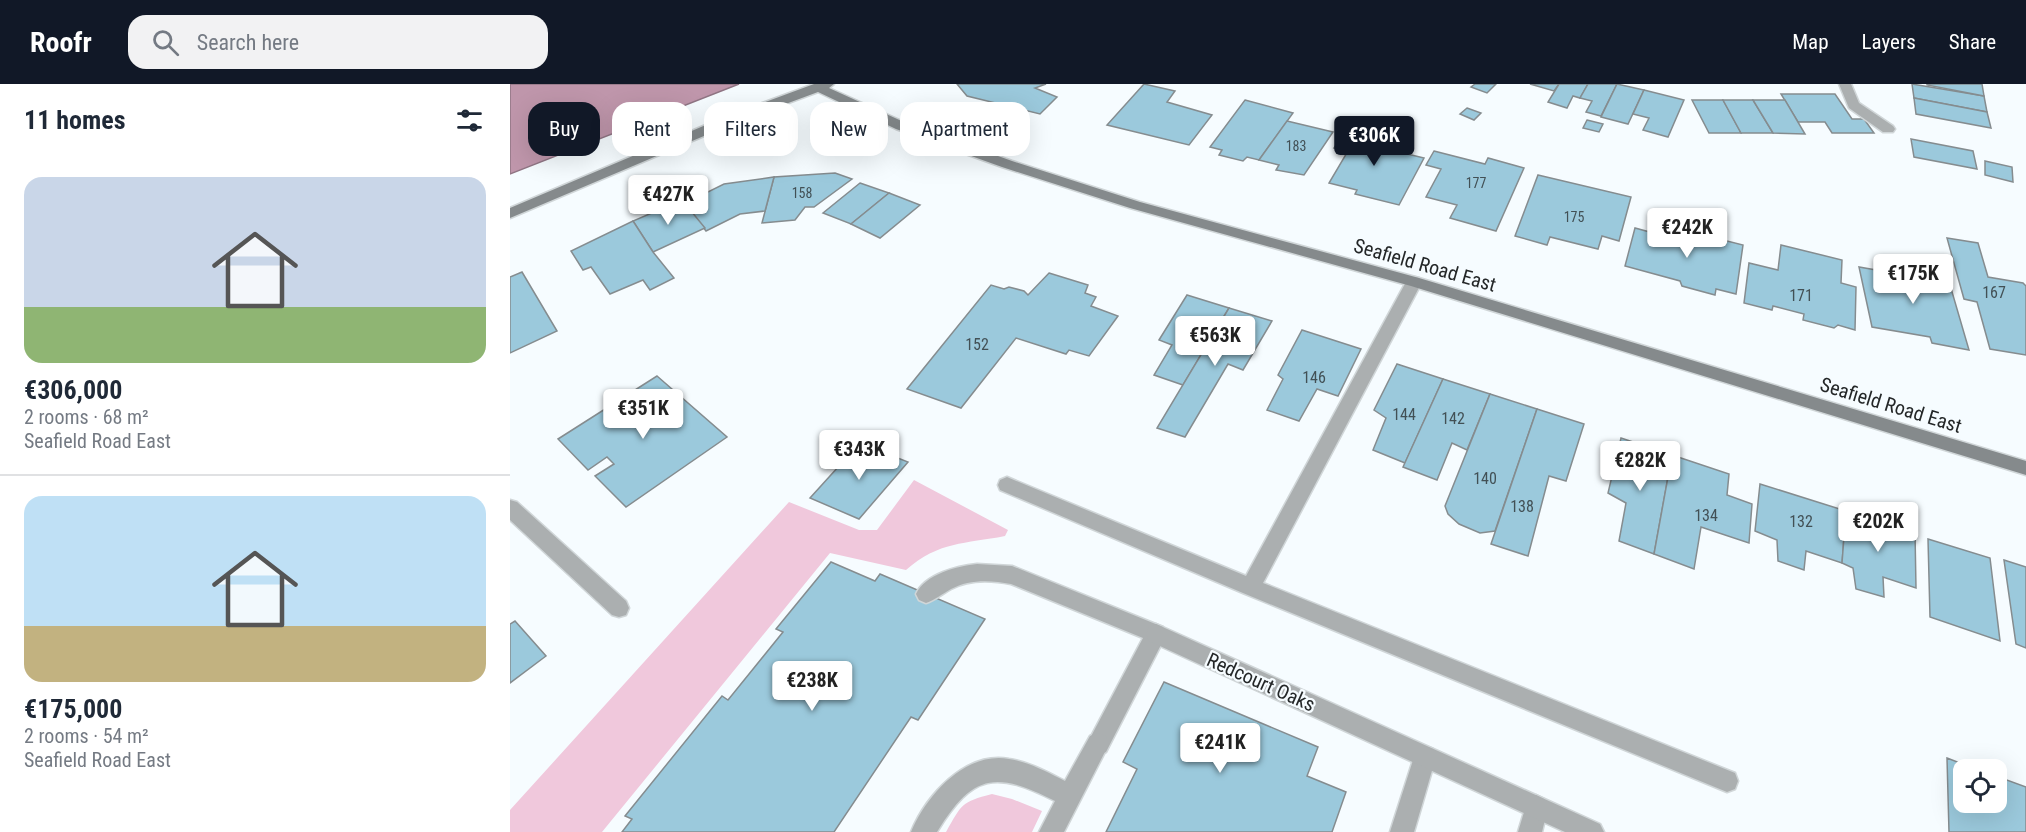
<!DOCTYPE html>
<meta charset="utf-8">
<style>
:root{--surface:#fff;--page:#f2f2f3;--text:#1f2937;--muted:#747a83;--line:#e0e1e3;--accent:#111827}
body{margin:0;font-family:"Roboto Condensed",sans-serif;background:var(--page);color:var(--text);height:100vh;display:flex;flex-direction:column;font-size:22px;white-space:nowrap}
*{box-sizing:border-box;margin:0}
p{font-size:20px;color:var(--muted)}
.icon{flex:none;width:33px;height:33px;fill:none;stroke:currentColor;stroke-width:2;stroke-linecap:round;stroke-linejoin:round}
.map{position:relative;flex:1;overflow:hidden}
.details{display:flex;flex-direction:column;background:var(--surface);width:510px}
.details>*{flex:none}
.hud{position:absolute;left:18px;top:18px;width:570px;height:54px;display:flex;gap:12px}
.controls{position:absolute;left:1443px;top:675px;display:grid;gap:12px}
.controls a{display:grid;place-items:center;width:54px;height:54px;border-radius:12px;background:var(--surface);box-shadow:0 6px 24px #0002;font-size:30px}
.price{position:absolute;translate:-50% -51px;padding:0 14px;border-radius:6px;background:#fff;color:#222;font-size:20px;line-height:39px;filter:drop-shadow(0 2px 3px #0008)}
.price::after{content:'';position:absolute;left:50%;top:36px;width:18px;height:14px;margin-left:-9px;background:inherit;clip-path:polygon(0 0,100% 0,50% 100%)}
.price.active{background:var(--accent);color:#fff}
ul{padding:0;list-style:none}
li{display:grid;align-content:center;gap:12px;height:318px;padding:0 24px}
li+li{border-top:2px solid var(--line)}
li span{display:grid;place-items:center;height:186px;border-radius:18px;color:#555}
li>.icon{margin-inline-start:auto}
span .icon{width:108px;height:108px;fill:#fffc;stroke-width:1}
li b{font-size:26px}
h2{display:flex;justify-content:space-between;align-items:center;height:72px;padding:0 24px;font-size:26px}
.chip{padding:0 21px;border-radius:18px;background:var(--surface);box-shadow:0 6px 24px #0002;font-size:21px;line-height:54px}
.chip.active{background:var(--accent);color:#fff}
header{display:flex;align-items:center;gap:36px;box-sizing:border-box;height:84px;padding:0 30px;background:var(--accent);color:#fff}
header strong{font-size:28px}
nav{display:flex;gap:33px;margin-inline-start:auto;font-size:21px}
.search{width:420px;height:54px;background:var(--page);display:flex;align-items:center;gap:15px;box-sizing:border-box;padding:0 21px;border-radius:18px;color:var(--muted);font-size:22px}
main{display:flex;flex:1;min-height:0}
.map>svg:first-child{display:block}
</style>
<header>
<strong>Roofr</strong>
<div class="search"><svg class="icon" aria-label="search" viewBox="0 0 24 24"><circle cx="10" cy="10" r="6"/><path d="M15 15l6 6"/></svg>Search here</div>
<nav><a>Map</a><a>Layers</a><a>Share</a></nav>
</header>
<main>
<section class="details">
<h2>11 homes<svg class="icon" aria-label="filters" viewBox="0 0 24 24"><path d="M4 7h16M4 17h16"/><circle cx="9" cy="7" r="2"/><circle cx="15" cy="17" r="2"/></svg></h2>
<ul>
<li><span style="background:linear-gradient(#c9d6e8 70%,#8fb573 0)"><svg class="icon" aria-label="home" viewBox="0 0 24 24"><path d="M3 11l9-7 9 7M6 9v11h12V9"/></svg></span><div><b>€306,000</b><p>2 rooms · 68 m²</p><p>Seafield Road East</p></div></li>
<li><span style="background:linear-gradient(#bfe0f5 70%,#c2b280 0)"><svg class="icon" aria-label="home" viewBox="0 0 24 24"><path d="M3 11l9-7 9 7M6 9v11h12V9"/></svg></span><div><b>€175,000</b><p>2 rooms · 54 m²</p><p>Seafield Road East</p></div></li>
</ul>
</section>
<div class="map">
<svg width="1516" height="748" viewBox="0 0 1516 748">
<rect width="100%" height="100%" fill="#f6fcff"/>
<g fill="#f0c8dc">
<path d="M 404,396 L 498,446 L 495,452 C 455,460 429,457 396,486 L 320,469 L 92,748 L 0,748 L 0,726 L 279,418 L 349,446 L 367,446 Z"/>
<path d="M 482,710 L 502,715 L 532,727 L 522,748 L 436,748 C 452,720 451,718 482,710 Z"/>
</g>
<path fill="#bf96ab" stroke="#907584" stroke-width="1.5" d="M 0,0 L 229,0 L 0,90 Z"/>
<g fill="#9bc9dc" stroke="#858c8f" stroke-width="1.5">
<path d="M 447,0 L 536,0 L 525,4 L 547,13 L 530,30 L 457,12 Z"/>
<path d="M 634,0 L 665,7 L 657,18 L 702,31 L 679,61 L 597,41 Z"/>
<path d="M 965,0 L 986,0 L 977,9 L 961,3 Z"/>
<path d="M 1020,0 L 1049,0 L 1044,7 Z"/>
<path d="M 1049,0 L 1078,0 L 1070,14 L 1063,12 L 1057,24 L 1038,18 Z"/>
<path d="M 1078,0 L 1107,0 L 1091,32 L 1076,28 L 1082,17 L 1070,14 Z"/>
<path d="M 1107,0 L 1134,6 L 1118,40 L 1091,33 Z"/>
<path d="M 1402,0 L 1474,12 L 1477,28 L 1404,14 Z"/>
<path d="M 1417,0 L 1472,0 L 1474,12 L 1417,1 Z"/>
<path d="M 1134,6 L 1174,16 L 1158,53 L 1133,46 L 1139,34 L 1123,30 Z"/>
<path d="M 1271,10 L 1325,10 L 1342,35 L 1354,35 L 1364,49 L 1322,49 L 1315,38 L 1288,38 Z"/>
<path d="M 1404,14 L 1477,28 L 1481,44 L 1406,30 Z"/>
<path d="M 735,16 L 783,29 L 749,76 L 737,73 L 733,77 L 709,71 L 712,66 L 700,63 Z"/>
<path d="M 1182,16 L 1213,16 L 1231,49 L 1199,49 Z"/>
<path d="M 1213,16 L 1243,16 L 1263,49 L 1231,49 Z"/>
<path d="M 1243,16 L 1275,16 L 1295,50 L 1263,49 Z"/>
<path d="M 957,24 L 971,29 L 964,36 L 950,30 Z"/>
<path d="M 843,35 L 863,39 L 852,59 L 914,74 L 889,121 L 845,110 L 847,106 L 819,99 L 838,67 L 824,64 Z"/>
<path d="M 1077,36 L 1093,40 L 1089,48 L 1073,44 Z"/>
<path d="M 777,37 L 823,48 L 794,91 L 766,86 L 769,81 L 749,76 Z"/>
<path d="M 1401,55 L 1463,67 L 1467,85 L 1404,73 Z"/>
<path d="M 924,67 L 975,80 L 978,74 L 1014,84 L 986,147 L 940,134 L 947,121 L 916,113 L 931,85 L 916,81 Z"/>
<path d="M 1475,77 L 1502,83 L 1503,98 L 1475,91 Z"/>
<path d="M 325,89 L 342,95 L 304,123 L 295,123 L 285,136 L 252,139 L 264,93 Z"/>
<path d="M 1028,91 L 1121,113 L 1109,157 L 1092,152 L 1088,165 L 1040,153 L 1037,161 L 1005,152 Z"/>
<path d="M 264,93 L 255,127 L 230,130 L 196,147 L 172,116 L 189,107 L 196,109 L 214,100 Z"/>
<path d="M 350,99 L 379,109 L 341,140 L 313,129 Z"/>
<path d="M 379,109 L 410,121 L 370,154 L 341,140 Z"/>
<path d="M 172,116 L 195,144 L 143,168 L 123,137 Z"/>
<path d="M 123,137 L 143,168 L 164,194 L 140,206 L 133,196 L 100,210 L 81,183 L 73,186 L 61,167 Z"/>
<path d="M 1150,140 L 1233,161 L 1226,210 L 1206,205 L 1205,211 L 1172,202 L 1170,197 L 1115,182 L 1125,144 L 1147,150 Z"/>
<path d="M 1437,154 L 1468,159 L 1478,193 L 1513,199 L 1516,202 L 1516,271 L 1480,265 L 1467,218 L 1454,215 Z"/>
<path d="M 1271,161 L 1332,176 L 1331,199 L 1346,203 L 1345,246 L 1328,241 L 1324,244 L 1293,236 L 1294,230 L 1263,222 L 1262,226 L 1234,219 L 1239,179 L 1268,186 Z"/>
<path d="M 1385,175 L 1410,179 L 1415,197 L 1440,201 L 1459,266 L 1422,259 L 1420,253 L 1362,243 L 1349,183 L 1389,190 Z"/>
<path d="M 12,188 L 47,247 L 0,269 L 0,193 Z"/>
<path d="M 539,189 L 578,201 L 575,209 L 586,213 L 581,222 L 608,232 L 579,272 L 559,266 L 556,270 L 506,254 L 451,324 L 397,305 L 481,201 L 494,205 L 499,203 L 514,207 L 518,211 Z"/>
<path d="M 677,211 L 719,224 L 673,301 L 644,291 L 662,261 L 649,256 Z"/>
<path d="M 719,224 L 762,237 L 733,286 L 718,280 L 675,353 L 647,344 Z"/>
<path d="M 792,246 L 851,265 L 828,312 L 807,305 L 789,337 L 757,326 L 773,295 L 768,291 Z"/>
<path d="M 887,280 L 933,295 L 895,379 L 863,366 L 876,334 L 864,326 Z"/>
<path d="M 147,292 L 217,353 L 116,423 L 85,392 L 104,380 L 97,373 L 78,386 L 48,355 Z"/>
<path d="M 933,295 L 980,310 L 957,366 L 942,359 L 927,396 L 893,383 Z"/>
<path d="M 980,310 L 1027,325 L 985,447 L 970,449 L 949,440 L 938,430 L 935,422 Z"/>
<path d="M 1027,325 L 1074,340 L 1056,397 L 1039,392 L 1018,472 L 981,460 Z"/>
<path d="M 1111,354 L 1162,371 L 1144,470 L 1109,457 L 1116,419 L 1098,409 Z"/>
<path d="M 350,359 L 398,378 L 349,435 L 300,414 Z"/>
<path d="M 1162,371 L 1219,390 L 1217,411 L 1242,420 L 1239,459 L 1191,443 L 1184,485 L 1144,470 Z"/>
<path d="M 1250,400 L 1336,427 L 1332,479 L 1296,467 L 1294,486 L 1268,477 L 1267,456 L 1245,447 Z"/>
<path d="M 1336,427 L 1405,448 L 1406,504 L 1373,493 L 1374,513 L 1346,505 L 1343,484 L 1332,479 Z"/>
<path d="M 1418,455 L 1480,474 L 1490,557 L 1420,533 Z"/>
<path d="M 1494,476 L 1516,483 L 1516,564 L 1506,560 Z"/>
<path d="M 321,478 L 365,497 L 370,490 L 475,535 L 408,636 L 401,633 L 324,748 L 112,748 L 122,735 L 115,732 L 212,612 L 218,616 L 273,548 L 266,545 Z"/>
<path d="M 5,537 L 36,572 L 0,599 L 0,540 Z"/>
<path d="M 654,598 L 808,663 L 797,692 L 836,708 L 822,748 L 596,748 L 627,685 L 613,678 Z"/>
<path d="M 1437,674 L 1468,686 L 1454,686 L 1454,718 L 1486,718 L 1486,692 L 1516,703 L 1516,748 L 1439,748 Z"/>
</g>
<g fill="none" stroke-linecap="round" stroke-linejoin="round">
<defs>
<g id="lane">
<path d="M 1329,0 L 1341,0 L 1349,19 L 1383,42 L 1385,45 L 1383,48 L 1373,48 L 1339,24 Z"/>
<path d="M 904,193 L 909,194 L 912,198 L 753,499 L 1225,689 L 1228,697 L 1225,705 L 1217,708 L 733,509 L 490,406 L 488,401 L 490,396 L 497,393 L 504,396 L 736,492 L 896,198 L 899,194 Z"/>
<path d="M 0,416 L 7,418 L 116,517 L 119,524 L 116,531 L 109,533 L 102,531 L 0,436 Z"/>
<path d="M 467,480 L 502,482 L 653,543 L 656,550 L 653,557 L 596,668 L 588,671 L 580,668 L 577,660 L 633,554 L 501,500 C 481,496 459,495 441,505 C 432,510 425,516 416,519 L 409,516 L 406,510 C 415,490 448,482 467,480 Z"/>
<path d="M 915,662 L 923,665 L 926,673 L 904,748 L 880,748 L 904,673 L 907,665 Z"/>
<path d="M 1026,711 L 1034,715 L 1038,723 L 1032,748 L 1008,748 L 1018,715 Z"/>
</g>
<g id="street">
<path d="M 646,540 L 1090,740 L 1094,748 L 1055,748 L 639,557 L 636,550 L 639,543 Z"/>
<path d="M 588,649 L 596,652 L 599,660 L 554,748 L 529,748 L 545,717 C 486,687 463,689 427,748 L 401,748 C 416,712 455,667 499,675 C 519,678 537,688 555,697 L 580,652 Z"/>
</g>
<path id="secondary" d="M 304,0 L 324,0 L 319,4 L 396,39 L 502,77 L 630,118 L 909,194 L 1516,377 L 1516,391 L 901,202 L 620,124 L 492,83 L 386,45 L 308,8 L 227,38 L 0,134 L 0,124 L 217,32 Z"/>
</defs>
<use href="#lane" stroke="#d0d6d8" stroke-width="3"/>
<use href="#street" stroke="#d0d6d8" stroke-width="3"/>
<use href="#secondary" stroke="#d0d6d8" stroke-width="3"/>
<use href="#lane" fill="#abafb0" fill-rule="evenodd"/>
<use href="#street" fill="#abafb0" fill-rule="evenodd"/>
<use href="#secondary" fill="#858a8c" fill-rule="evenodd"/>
</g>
<g text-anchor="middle" stroke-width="4.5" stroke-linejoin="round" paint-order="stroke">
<g font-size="14" fill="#425055">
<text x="786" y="67">183</text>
<text x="966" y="104">177</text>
<text x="292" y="114">158</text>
<text x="1064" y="138">175</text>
</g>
<g font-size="16" fill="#425055">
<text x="1484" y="214">167</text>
<text x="1291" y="217">171</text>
<text x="467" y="266">152</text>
<text x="804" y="299">146</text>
<text x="894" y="336">144</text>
<text x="943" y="340">142</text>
<text x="975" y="400">140</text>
<text x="1012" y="428">138</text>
<text x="1196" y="437">134</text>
<text x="1291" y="443">132</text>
</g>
<g font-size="20" fill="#242728" stroke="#f6fcff">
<text transform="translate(915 181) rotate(16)" y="7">Seafield Road East</text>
<text transform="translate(1381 321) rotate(17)" y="7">Seafield Road East</text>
<text transform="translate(751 598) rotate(24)" y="7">Redcourt Oaks</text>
</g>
</g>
</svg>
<div class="controls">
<a><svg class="icon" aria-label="locate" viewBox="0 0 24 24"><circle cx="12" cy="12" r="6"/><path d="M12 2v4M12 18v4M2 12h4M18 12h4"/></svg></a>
</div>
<b class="price active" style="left:864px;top:83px">€306K</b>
<b class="price" style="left:158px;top:142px">€427K</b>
<b class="price" style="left:1177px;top:175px">€242K</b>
<b class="price" style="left:1403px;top:221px">€175K</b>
<b class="price" style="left:705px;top:283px">€563K</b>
<b class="price" style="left:133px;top:356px">€351K</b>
<b class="price" style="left:349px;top:397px">€343K</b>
<b class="price" style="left:1130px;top:408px">€282K</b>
<b class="price" style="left:1368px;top:469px">€202K</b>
<b class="price" style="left:302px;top:628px">€238K</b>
<b class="price" style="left:710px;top:690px">€241K</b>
<div class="hud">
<a class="chip active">Buy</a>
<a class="chip">Rent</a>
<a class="chip">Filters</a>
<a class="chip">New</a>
<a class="chip">Apartment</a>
</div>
</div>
</main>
